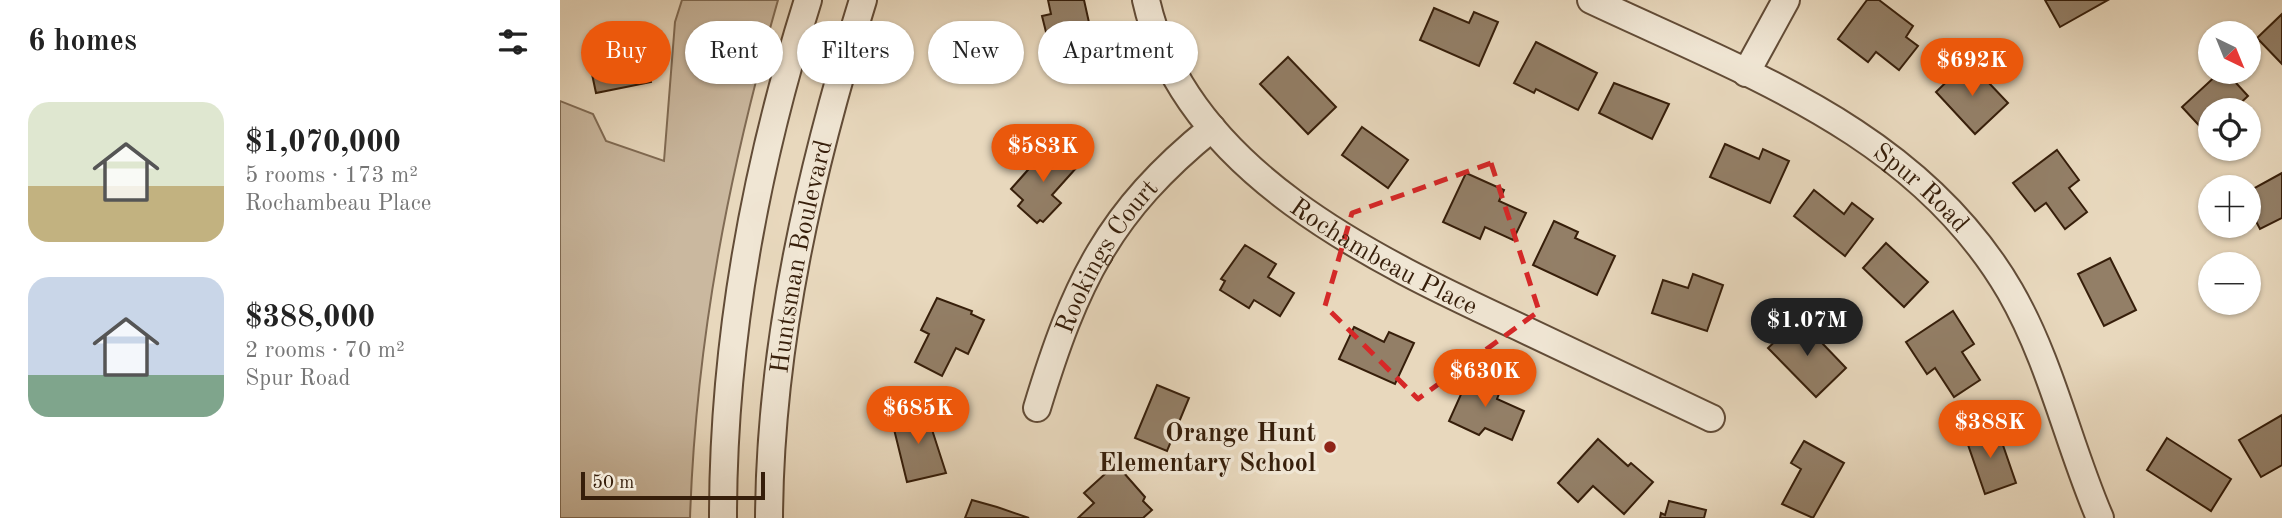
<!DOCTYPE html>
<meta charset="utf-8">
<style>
:root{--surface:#fff;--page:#f2f2f2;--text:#222;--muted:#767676;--accent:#ea580c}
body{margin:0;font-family:"Old Standard TT",serif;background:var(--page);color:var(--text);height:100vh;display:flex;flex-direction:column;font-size:26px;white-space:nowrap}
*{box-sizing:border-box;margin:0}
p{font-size:23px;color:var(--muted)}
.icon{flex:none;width:38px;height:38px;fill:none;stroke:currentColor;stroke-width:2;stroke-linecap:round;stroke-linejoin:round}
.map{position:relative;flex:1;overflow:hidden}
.sheet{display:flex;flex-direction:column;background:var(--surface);width:560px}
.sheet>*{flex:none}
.guide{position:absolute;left:21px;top:21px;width:665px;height:63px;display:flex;gap:14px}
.needle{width:46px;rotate:137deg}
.controls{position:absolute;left:1638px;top:21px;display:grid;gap:14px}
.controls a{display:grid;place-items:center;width:63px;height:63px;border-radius:50%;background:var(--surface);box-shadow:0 2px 5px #0004;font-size:35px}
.scale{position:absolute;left:21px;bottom:18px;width:184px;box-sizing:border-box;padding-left:7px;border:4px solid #361e0a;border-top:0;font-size:19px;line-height:24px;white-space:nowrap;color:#361e0a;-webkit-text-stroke:5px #f0e6d4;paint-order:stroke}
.price{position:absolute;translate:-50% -60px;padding:0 16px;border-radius:24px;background:var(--accent);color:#fff;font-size:23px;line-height:46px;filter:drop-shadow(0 2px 4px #0008)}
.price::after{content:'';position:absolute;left:50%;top:42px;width:21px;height:16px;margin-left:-10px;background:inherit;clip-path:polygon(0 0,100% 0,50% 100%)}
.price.current{background:#222;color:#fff}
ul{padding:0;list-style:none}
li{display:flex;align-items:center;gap:21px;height:175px;padding:0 28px}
li span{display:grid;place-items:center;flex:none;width:196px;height:140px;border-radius:21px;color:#555}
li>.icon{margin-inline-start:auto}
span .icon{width:84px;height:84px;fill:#fffc;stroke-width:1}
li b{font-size:30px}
h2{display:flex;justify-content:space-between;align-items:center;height:84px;padding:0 28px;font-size:30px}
.tag{padding:0 24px;border-radius:32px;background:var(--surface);box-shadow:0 2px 5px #0004;font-size:24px;line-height:63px}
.tag.current{background:var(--accent);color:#fff}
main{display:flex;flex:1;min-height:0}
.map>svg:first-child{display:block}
</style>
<main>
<section class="sheet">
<h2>6 homes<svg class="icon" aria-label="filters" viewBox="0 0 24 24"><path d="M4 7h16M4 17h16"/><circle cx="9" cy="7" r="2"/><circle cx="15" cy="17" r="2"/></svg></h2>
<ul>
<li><span style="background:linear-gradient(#dfe7d0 60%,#c2b280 0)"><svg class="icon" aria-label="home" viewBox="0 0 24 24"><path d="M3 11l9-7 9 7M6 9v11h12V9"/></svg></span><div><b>$1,070,000</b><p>5 rooms · 173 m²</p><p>Rochambeau Place</p></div></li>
<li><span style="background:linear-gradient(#c9d6e8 70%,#7fa58c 0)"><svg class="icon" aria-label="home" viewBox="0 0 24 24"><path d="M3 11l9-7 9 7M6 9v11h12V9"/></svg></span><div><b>$388,000</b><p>2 rooms · 70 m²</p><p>Spur Road</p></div></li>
</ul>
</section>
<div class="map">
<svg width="1722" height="518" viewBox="0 0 1722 518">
<rect width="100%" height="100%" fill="#e8d8bd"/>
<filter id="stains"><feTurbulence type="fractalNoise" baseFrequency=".00286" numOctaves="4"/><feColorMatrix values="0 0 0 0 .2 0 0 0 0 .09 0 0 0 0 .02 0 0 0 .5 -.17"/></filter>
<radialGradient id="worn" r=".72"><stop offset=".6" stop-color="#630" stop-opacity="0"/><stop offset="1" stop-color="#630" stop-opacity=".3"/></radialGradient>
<path fill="#cab89f" stroke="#806b54" stroke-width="2" d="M 122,0 L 218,0 C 169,171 136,340 130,518 L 0,518 L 0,101 L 33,114 L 46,141 L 104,161 L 115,22 Z"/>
<g fill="#937f67" stroke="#361e0a" stroke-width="2">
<path d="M 488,0 L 524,0 L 532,36 L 497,44 L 494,30 L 486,32 L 482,16 L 491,14 Z"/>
<path d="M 1307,0 L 1319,0 L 1353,26 L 1346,37 L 1358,46 L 1339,70 L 1316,52 L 1308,62 L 1278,39 Z"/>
<path d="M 1485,0 L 1548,0 L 1500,27 Z"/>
<path d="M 874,8 L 909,23 L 914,12 L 938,22 L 919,66 L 860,40 Z"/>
<path d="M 1722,14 L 1722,64 L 1697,38 Z"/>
<path d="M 976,42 L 1037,73 L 1018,110 L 976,89 L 974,93 L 954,83 Z"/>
<path d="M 85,43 L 91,82 L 36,93 L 28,55 Z"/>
<path d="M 728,57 L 776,107 L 748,134 L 700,84 Z"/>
<path d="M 1408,61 L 1448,103 L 1415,134 L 1376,92 Z"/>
<path d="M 1660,72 L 1666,72 L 1688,96 L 1673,110 L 1650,110 L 1650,131 L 1647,134 L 1622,107 Z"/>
<path d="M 1054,83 L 1109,104 L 1092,139 L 1039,113 Z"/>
<path d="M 802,127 L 848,160 L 828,188 L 782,155 Z"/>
<path d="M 491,144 L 517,167 L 492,195 L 501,203 L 483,222 L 480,220 L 477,223 L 458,206 L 463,200 L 451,189 Z"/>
<path d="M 1165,144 L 1199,159 L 1203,149 L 1229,161 L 1210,203 L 1150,177 Z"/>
<path d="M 1497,150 L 1519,180 L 1509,188 L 1527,212 L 1505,229 L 1486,203 L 1475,211 L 1453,183 Z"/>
<path d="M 906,173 L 944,190 L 939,201 L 966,213 L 953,240 L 925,227 L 920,239 L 883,222 Z"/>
<path d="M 1722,173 L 1722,218 L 1700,229 L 1689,208 L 1689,191 Z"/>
<path d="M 1254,190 L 1284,214 L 1292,203 L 1313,219 L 1285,256 L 1234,216 Z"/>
<path d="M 994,221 L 1018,232 L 1015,238 L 1055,256 L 1037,295 L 973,265 Z"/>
<path d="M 1326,243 L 1368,282 L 1344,307 L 1303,268 Z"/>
<path d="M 685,245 L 716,264 L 708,277 L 734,293 L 720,316 L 694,300 L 689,308 L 660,290 L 665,281 L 661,279 Z"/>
<path d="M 1550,258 L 1576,310 L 1544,326 L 1518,274 Z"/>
<path d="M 1133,274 L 1163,285 L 1147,331 L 1092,313 L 1103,280 L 1128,288 Z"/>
<path d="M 377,298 L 412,311 L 411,314 L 424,320 L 408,354 L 396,348 L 382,376 L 355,362 L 369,334 L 361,330 Z"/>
<path d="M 1393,311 L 1414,344 L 1402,352 L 1420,380 L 1394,397 L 1375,368 L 1367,374 L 1346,342 Z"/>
<path d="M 1239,319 L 1286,368 L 1256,397 L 1208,348 Z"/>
<path d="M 794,327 L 824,342 L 829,332 L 854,343 L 835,384 L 779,359 Z"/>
<path d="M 911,372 L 942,386 L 937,399 L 964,411 L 952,440 L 925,428 L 919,435 L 889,421 Z"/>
<path d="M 597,385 L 629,398 L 607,451 L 575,438 Z"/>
<path d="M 365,408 L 386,473 L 347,482 L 331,417 Z"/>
<path d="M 1722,415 L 1722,465 L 1701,477 L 1679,440 Z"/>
<path d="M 1436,425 L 1456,483 L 1425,494 L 1405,436 Z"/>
<path d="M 1607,438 L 1671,479 L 1651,511 L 1587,470 Z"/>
<path d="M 1038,439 L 1068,466 L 1071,463 L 1093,482 L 1064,514 L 1033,486 L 1018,502 L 998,483 Z"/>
<path d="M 1244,441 L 1284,463 L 1253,518 L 1222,504 L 1241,469 L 1231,463 Z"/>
<path d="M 556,464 L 585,497 L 583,501 L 592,510 L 583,518 L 518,518 L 534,503 L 524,493 Z"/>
<path d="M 412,500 L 437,507 L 469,518 L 405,518 Z"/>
<path d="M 1109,501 L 1146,510 L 1144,518 L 1100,518 L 1101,513 L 1105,515 Z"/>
</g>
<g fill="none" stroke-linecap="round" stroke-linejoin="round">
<defs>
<g id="minor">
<path id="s1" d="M 586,0 C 624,171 815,260 959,327 C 1023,358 1087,388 1151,418"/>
<path id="s2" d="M 1031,0 C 1188,74 1358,133 1450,291 C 1491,362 1508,444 1540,518"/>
<path d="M 1186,73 L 1226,0"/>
<path id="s3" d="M 477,408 C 515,283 548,212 652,128"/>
<path d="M 163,518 C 163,342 195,168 248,0"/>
<path id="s4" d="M 209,518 C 210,342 251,167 303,0"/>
</g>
</defs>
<use href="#minor" stroke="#624c37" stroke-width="30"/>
<use href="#minor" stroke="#f0e6d4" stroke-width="26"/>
</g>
<path fill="none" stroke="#d62828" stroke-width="5" stroke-dasharray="14 9" stroke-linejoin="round" d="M 931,163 L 979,311 L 858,399 L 765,306 L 792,213 Z"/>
<circle fill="#8f2418" stroke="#f0e6d4" stroke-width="2.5" cx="770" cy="447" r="7"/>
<g text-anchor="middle" stroke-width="7" stroke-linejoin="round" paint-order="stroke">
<g font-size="26" fill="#361e0a" stroke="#f0e6d4">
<text dy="9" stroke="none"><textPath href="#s2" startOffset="382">Spur Road</textPath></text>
<text dy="9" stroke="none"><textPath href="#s1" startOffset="362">Rochambeau Place</textPath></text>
<text dy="9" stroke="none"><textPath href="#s4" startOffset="264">Huntsman Boulevard</textPath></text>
<text dy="9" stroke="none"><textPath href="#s3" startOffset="168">Rookings Court</textPath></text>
</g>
<g font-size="26" font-weight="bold" fill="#361e0a" stroke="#f0e6d4" text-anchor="end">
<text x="756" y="441">Orange Hunt<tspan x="756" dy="30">Elementary School</tspan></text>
</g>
</g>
<rect width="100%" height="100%" filter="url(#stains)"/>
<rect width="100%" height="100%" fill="url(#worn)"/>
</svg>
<div class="controls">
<a><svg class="needle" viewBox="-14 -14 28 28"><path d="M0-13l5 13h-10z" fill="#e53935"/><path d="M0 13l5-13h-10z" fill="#767676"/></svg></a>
<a><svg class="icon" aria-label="locate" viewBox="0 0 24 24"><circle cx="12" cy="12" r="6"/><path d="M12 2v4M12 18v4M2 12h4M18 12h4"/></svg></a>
<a>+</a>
<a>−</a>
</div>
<div class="scale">50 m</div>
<b class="price" style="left:1412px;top:98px">$692K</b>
<b class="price" style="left:483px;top:184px">$583K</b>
<b class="price current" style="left:1247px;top:358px">$1.07M</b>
<b class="price" style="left:925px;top:409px">$630K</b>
<b class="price" style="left:358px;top:446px">$685K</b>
<b class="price" style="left:1430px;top:460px">$388K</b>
<div class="guide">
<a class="tag current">Buy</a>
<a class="tag">Rent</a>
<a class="tag">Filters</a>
<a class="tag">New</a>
<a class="tag">Apartment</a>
</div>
</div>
</main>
